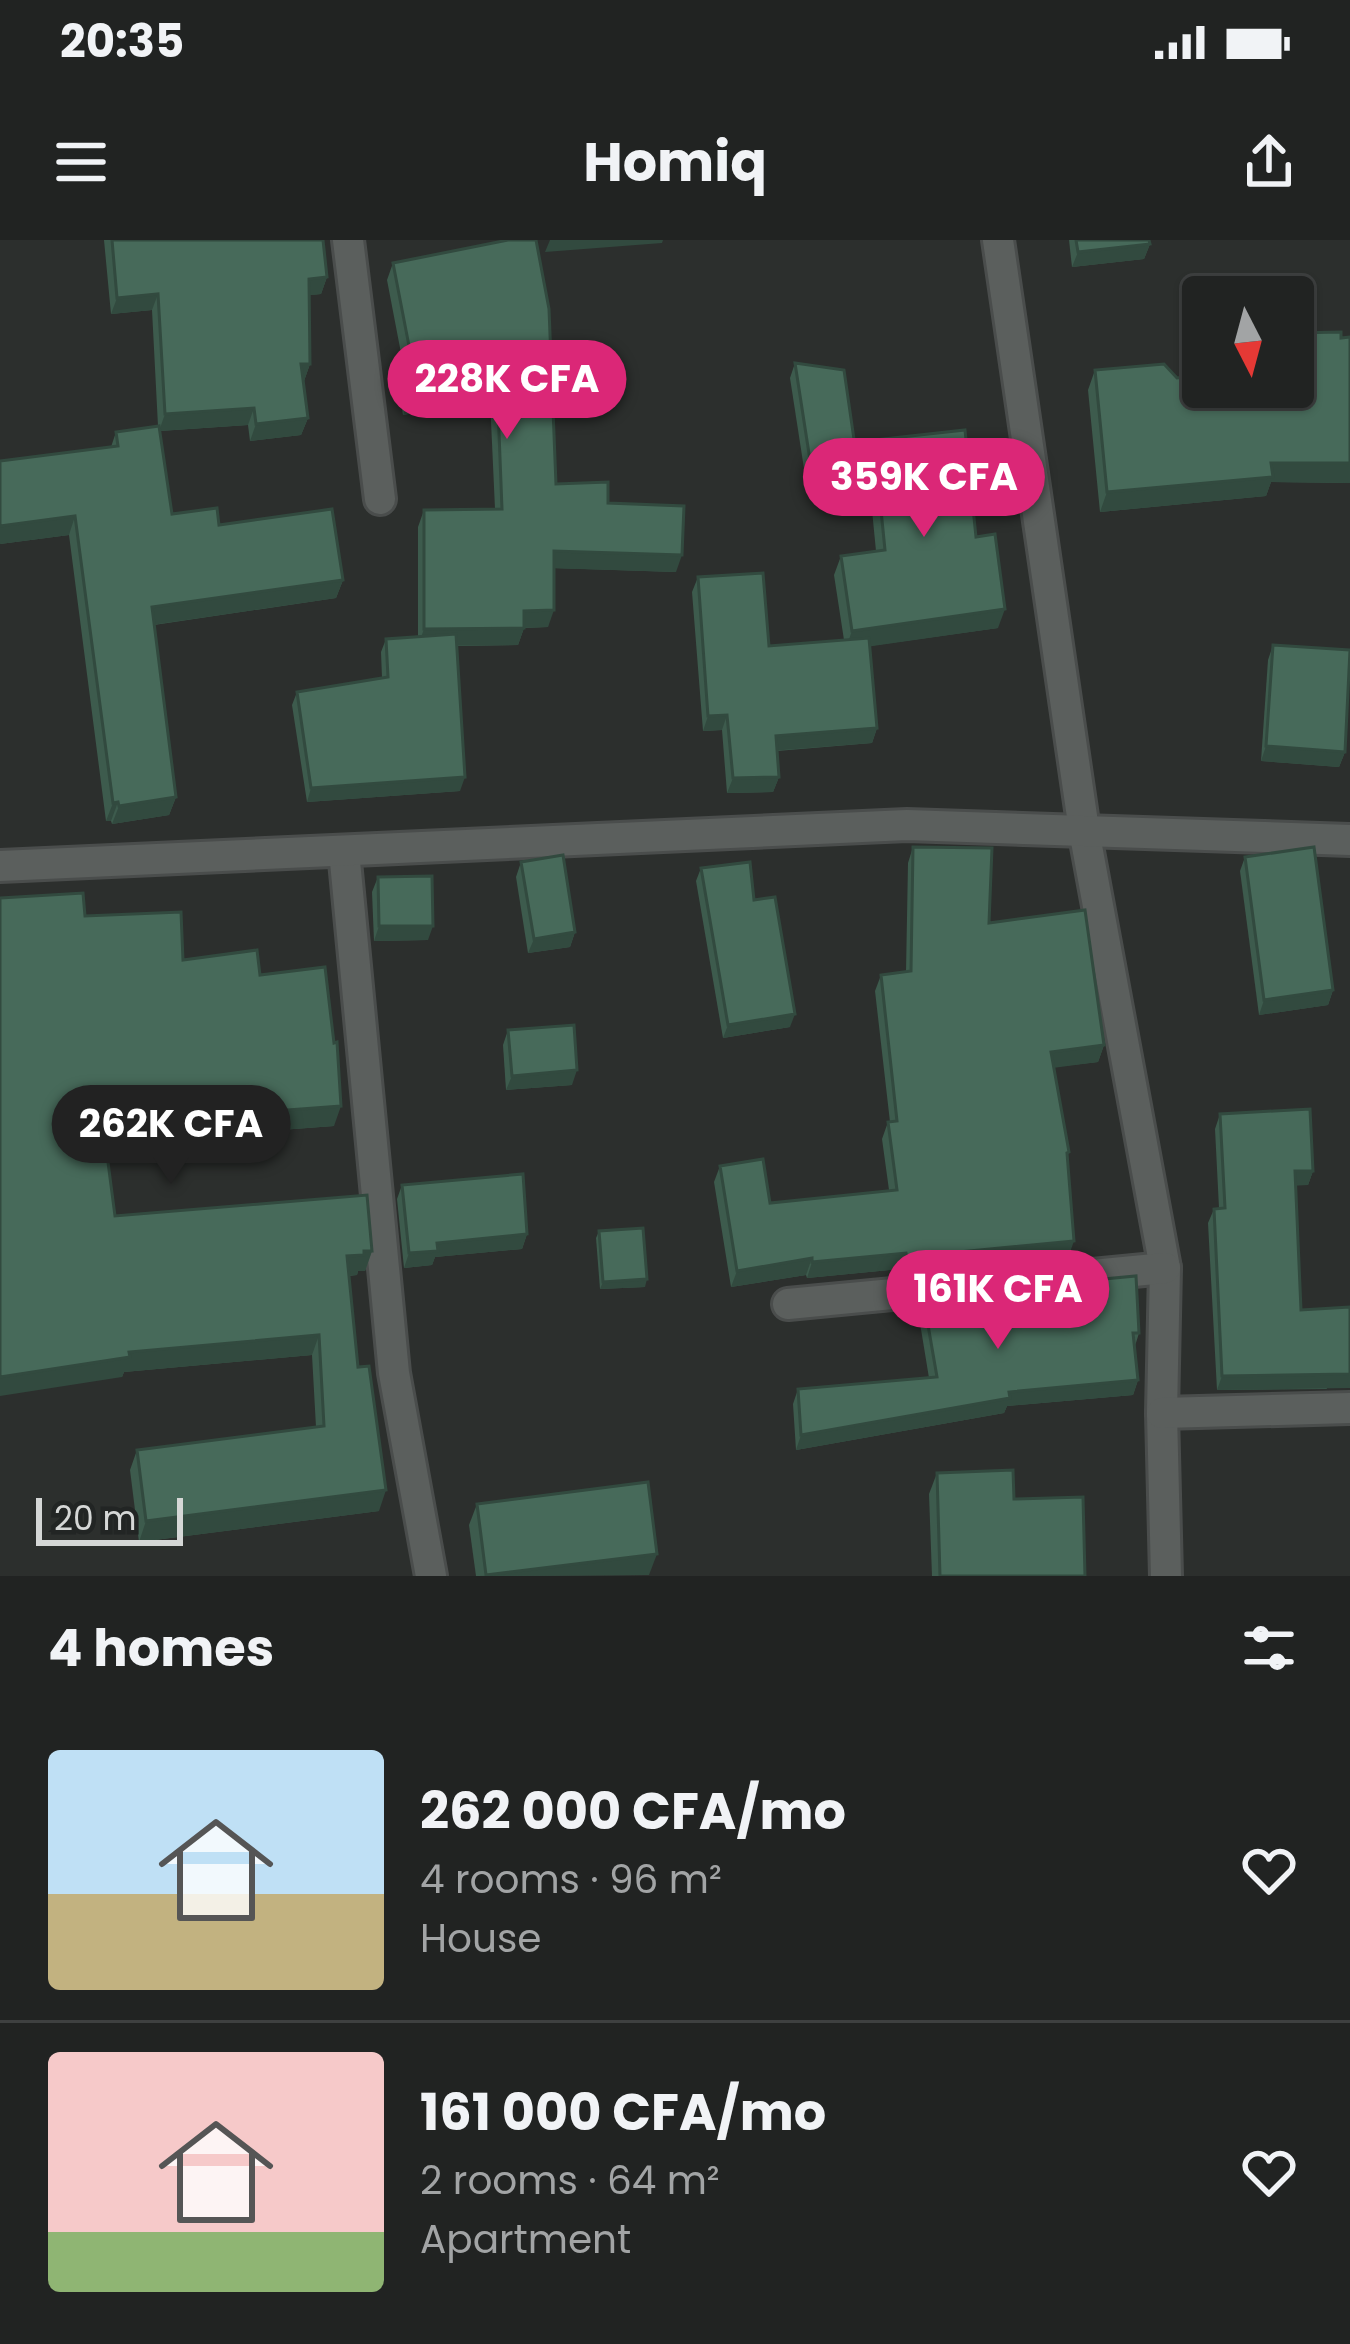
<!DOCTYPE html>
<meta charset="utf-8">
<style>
:root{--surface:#212322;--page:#2d2f2f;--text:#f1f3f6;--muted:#a2a4a5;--line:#3e4040;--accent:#db2777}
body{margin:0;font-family:Poppins,sans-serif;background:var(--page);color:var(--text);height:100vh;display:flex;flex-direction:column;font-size:45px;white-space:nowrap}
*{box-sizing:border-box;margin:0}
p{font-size:39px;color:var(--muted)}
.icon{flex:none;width:66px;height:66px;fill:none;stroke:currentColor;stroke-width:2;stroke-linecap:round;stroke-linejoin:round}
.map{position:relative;height:1336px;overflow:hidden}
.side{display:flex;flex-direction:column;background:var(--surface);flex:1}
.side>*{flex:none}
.needle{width:78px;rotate:174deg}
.fabs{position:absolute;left:1182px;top:36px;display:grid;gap:24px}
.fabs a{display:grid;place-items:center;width:132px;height:132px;border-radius:12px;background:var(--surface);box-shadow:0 3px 9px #0004,0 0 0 3px var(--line);font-size:60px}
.scale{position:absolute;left:36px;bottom:30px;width:147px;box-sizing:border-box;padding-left:12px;border:6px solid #d5d7d6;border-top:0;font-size:33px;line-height:42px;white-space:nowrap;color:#d5d7d6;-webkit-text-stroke:9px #222524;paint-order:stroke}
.price{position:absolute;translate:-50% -102px;padding:0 27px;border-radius:42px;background:var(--accent);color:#fff;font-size:39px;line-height:78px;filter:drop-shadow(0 3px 6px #0008)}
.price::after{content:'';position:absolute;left:50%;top:72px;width:36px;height:27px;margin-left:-18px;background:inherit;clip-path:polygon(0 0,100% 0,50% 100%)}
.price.current{background:#222;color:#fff}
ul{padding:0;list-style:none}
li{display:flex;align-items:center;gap:36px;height:300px;padding:0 48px}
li+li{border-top:3px solid var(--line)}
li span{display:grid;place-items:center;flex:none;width:336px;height:240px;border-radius:12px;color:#555}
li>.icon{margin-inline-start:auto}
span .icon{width:144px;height:144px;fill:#fffc;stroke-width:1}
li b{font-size:51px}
h2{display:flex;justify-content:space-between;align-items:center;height:144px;padding:0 48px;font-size:51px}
.status{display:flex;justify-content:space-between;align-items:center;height:84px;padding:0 60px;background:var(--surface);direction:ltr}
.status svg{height:33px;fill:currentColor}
header{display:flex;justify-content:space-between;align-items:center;height:156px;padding:0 48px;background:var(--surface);font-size:54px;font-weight:700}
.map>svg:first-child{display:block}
</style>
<div class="status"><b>20:35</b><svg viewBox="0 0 49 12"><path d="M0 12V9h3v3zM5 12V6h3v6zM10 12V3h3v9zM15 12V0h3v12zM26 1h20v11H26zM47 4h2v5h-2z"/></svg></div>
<header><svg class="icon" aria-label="menu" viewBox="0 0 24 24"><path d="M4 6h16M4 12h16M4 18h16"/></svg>Homiq<svg class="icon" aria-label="share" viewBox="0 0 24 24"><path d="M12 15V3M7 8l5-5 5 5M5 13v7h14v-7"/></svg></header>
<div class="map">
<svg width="1350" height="1336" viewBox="0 0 1350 1336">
<rect width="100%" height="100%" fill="#2c2f2d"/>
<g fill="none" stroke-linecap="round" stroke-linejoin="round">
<defs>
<g id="street">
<path d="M 348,0 L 380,259"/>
<path d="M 998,0 L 1084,590 L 1165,1028 L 1162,1173 L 1166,1336"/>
<path d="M 344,611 L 394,1133 L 431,1336"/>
<path d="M 0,626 L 907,585 L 1350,600"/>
<path d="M 788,1064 L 1165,1028"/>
<path d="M 1162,1173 L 1350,1168"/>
</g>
</defs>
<use href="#street" stroke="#4a4d4c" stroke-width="36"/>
<use href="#street" stroke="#5b5f5d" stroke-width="30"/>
</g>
<g fill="#3d5b4d">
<path d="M 104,0 L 323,0 L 327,37 L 321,54 L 309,55 L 310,124 L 304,141 L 308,178 L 301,195 L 250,201 L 248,185 L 160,191 L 172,274 L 219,285 L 343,340 L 336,358 L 154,385 L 176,557 L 169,575 L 112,584 L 111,581 L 106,581 L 69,295 L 0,304 L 111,207 L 116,192 L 158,186 L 152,70 L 111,74 Z"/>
<path d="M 508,0 L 556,244 L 608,263 L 676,332 L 554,328 L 548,387 L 524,388 L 518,405 L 457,406 L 460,551 L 307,562 L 292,465 L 297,452 L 382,438 L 381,412 L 386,399 L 418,396 L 418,287 L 424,270 L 495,269 L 490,159 L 403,175 L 395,130 L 401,113 L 387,40 L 393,23 Z"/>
<path d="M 1069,0 L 1149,0 L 1150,4 L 1144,19 L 1072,27 Z"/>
<path d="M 1350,97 L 1350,243 L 1271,242 L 1266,256 L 1100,272 L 1088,150 L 1095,130 L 1293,147 L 1341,98 Z"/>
<path d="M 795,123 L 858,227 L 853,242 L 807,248 L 790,138 Z"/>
<path d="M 874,200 L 976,297 L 998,388 L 869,406 L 877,488 L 872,503 L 777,511 L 779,537 L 773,552 L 727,553 L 722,490 L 703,491 L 692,352 L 698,337 L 769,406 L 844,400 L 834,335 L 841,316 L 876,311 L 867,219 Z"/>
<path d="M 1273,405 L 1345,512 L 1339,527 L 1261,521 L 1268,420 Z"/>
<path d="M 913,607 L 989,683 L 1104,805 L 1098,822 L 1054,827 L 1069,912 L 1067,917 L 1068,1018 L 901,1034 L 900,1029 L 807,1038 L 806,1035 L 731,1047 L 714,942 L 720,926 L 770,963 L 889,950 L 882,899 L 888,882 L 890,882 L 875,751 L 881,735 L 906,732 L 908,623 Z"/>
<path d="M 1245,617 L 1333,750 L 1328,765 L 1259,775 L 1240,631 Z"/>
<path d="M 521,622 L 575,692 L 570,707 L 528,713 L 516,637 Z"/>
<path d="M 701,628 L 790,787 L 723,798 L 696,641 Z"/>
<path d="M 378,637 L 428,700 L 374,701 L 372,652 Z"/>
<path d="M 85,676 L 183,720 L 260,735 L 334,886 L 106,903 L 115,976 L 372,1011 L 365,1031 L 358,1031 L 357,1035 L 349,1036 L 358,1127 L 379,1271 L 139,1302 L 130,1230 L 137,1210 L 316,1187 L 312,1115 L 124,1132 L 122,1137 Z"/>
<path d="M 508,790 L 572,845 L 506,850 L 503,805 Z"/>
<path d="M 1220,874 L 1313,931 L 1308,945 L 1296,945 L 1301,1070 L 1327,1149 L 1217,1150 L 1208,983 L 1214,969 L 1219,968 L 1215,889 Z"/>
<path d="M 402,945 L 527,994 L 522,1009 L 435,1017 L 432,1025 L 404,1028 L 397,959 Z"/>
<path d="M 599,991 L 645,1047 L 600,1049 L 596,998 Z"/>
<path d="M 923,1056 L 1139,1093 L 1135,1106 L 1138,1140 L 1133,1155 L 1007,1166 L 1004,1173 L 796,1210 L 793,1164 L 798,1149 L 929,1138 L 918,1071 Z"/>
<path d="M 937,1233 L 1014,1259 L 1085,1336 L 932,1336 L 929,1254 Z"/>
<path d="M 477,1264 L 649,1335 L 476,1336 L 469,1285 Z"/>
</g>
<g fill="#324a3f">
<path d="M 550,0 L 663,0 L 662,3 L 545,12 Z"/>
<path d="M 1150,4 L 1144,19 L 1072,27 L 1078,12 Z"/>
<path d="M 327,37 L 321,54 L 303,56 L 309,39 Z"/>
<path d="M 158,54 L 152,70 L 111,74 L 117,58 Z"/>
<path d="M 301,124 L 310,124 L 304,141 Z"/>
<path d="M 497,142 L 490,159 L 403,175 L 410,158 Z"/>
<path d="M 254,168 L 248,185 L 159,191 L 165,174 Z"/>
<path d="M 308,178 L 301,195 L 250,201 L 256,184 Z"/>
<path d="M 1271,223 L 1350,223 L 1350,243 L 1271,242 L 1266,256 L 1100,272 L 1107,252 Z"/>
<path d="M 858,227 L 853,242 L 807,248 L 812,233 Z"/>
<path d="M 75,276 L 69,295 L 0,304 L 0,286 Z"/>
<path d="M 554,311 L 682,315 L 676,332 L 547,328 Z"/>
<path d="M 343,340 L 336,358 L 145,386 L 152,367 Z"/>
<path d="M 1005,369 L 998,388 L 845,410 L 852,391 Z"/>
<path d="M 554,370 L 548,387 L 518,388 L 524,371 Z"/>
<path d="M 524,388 L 518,405 L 418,406 L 424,389 Z"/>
<path d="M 727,475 L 722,490 L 703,491 L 708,476 Z"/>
<path d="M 877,488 L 872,503 L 770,511 L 776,496 Z"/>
<path d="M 1266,506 L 1345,512 L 1339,527 L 1261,521 Z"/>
<path d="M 465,537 L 460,551 L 307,562 L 311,548 Z"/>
<path d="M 779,537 L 773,552 L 727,553 L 733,538 Z"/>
<path d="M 176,557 L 169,575 L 112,584 L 119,566 Z"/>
<path d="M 118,562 L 111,581 L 106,581 L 113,563 Z"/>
<path d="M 379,686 L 433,686 L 428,700 L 374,701 Z"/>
<path d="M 575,692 L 570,707 L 528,713 L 534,699 Z"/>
<path d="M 1333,750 L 1328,765 L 1259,775 L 1264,760 Z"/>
<path d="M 795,774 L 790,787 L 723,798 L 728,785 Z"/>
<path d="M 1104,805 L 1098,822 L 1045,829 L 1051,812 Z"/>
<path d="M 577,830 L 572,845 L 506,850 L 512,836 Z"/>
<path d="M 341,866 L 334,886 L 96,904 L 103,884 Z"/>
<path d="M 1295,931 L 1313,931 L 1308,945 L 1290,946 Z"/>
<path d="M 527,994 L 522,1009 L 435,1017 L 432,1025 L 404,1028 L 409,1013 L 437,1003 Z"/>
<path d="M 1074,1001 L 1068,1018 L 901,1034 L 907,1017 Z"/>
<path d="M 364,1011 L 372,1011 L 365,1031 L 358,1031 L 357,1035 L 340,1036 L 347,1016 Z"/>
<path d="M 906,1013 L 900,1029 L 807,1038 L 812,1022 Z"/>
<path d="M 812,1018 L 806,1035 L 731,1047 L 737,1031 Z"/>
<path d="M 647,1039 L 645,1047 L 600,1049 L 603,1042 Z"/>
<path d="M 319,1095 L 312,1115 L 124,1132 L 122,1137 L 0,1156 L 0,1137 L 129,1112 Z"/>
<path d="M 1350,1134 L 1350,1148 L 1217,1150 L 1222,1136 Z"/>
<path d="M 1138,1140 L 1133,1155 L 1007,1166 L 1004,1173 L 796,1210 L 801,1195 L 1009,1152 Z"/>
<path d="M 386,1250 L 379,1271 L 139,1302 L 146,1281 Z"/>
<path d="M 657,1314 L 649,1335 L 486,1336 L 486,1335 Z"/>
</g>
<g fill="#476a5a" stroke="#324a3f" stroke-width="3">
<path d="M 112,0 L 323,0 L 327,37 L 309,39 L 310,124 L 301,124 L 308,178 L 256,184 L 254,168 L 165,174 L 158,54 L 117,58 Z"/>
<path d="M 508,0 L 536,0 L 549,69 L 556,244 L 608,242 L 608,263 L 684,266 L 682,315 L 554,311 L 554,370 L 524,371 L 524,388 L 424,389 L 424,270 L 502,269 L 497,142 L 410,158 L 401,113 L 410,111 L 393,23 Z"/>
<path d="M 1076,0 L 1149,0 L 1150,4 L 1078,12 Z"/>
<path d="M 1341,92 L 1341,98 L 1350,97 L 1350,223 L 1271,223 L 1273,237 L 1107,252 L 1095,130 L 1164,124 L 1177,138 L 1203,135 L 1203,147 L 1293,147 L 1293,93 Z"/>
<path d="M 795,123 L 844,130 L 858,227 L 812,233 Z"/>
<path d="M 159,186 L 172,274 L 217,268 L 219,285 L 332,269 L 343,340 L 152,367 L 176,557 L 119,566 L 118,562 L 113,563 L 75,276 L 0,286 L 0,221 L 118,206 L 116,192 Z"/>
<path d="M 965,190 L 976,297 L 995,294 L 1005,369 L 852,391 L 841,316 L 885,310 L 874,200 Z"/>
<path d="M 763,333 L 769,406 L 869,398 L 877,488 L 776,496 L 779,537 L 733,538 L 727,475 L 708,476 L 698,337 Z"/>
<path d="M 456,394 L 465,537 L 311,548 L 297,452 L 388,437 L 386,399 Z"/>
<path d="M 1273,405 L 1350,410 L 1345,512 L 1266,506 Z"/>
<path d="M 913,607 L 992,608 L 989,683 L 1085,670 L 1104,805 L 1051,812 L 1069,912 L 1067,913 L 1074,1001 L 907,1017 L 906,1013 L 812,1022 L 812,1018 L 737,1031 L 720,926 L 763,919 L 770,963 L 897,950 L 888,882 L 897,881 L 881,735 L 911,731 Z"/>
<path d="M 1314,607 L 1333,750 L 1264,760 L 1245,617 Z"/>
<path d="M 563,615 L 575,692 L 534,699 L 521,622 Z"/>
<path d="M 750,622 L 754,660 L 775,657 L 795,774 L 728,785 L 701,628 Z"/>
<path d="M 432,636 L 433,686 L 379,686 L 378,637 Z"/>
<path d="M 83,653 L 85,676 L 181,672 L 183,720 L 257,710 L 260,735 L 325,727 L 334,803 L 337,802 L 341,866 L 103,884 L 115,976 L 367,955 L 372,1011 L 364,1011 L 364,1015 L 347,1016 L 358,1127 L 369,1126 L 386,1250 L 146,1281 L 137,1210 L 324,1186 L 319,1095 L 129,1112 L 130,1117 L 0,1137 L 0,658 Z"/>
<path d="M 574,785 L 577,830 L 512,836 L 508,790 Z"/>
<path d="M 1310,869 L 1313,931 L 1295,931 L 1301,1070 L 1350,1067 L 1350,1134 L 1222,1136 L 1214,969 L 1225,968 L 1220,874 Z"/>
<path d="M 523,934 L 527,994 L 437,1003 L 438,1011 L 409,1013 L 402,945 Z"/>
<path d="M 643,988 L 647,1039 L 603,1042 L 599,991 Z"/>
<path d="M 1136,1036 L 1139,1093 L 1133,1093 L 1138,1140 L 1009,1152 L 1010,1158 L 801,1195 L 798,1149 L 937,1137 L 923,1056 Z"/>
<path d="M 1013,1230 L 1014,1259 L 1083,1257 L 1085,1336 L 940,1336 L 937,1233 Z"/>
<path d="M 648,1242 L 657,1314 L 486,1335 L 477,1264 Z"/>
</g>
</svg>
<div class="fabs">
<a><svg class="needle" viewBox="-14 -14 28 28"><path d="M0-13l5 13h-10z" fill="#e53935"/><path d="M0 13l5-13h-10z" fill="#a2a4a5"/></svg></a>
</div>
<div class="scale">20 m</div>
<b class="price" style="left:507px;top:202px">228K CFA</b>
<b class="price" style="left:924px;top:300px">359K CFA</b>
<b class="price current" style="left:171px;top:947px">262K CFA</b>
<b class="price" style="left:998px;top:1112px">161K CFA</b>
</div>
<section class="side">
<h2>4 homes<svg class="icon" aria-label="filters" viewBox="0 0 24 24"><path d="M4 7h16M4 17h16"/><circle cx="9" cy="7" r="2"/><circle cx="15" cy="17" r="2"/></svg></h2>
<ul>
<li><span style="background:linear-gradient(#bfe0f5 60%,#c2b280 0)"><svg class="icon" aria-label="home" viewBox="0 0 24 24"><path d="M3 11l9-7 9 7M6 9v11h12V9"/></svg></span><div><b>262 000 CFA/mo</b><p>4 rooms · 96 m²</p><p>House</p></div><svg class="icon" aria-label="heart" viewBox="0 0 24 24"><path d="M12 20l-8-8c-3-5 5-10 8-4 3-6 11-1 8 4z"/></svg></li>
<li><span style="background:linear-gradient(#f6c9c9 75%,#8fb573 0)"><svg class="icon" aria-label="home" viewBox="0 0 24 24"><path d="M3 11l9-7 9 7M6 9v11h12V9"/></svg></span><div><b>161 000 CFA/mo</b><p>2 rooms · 64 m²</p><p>Apartment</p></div><svg class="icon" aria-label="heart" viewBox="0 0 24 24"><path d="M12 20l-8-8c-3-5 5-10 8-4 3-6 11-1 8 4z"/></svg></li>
</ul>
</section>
